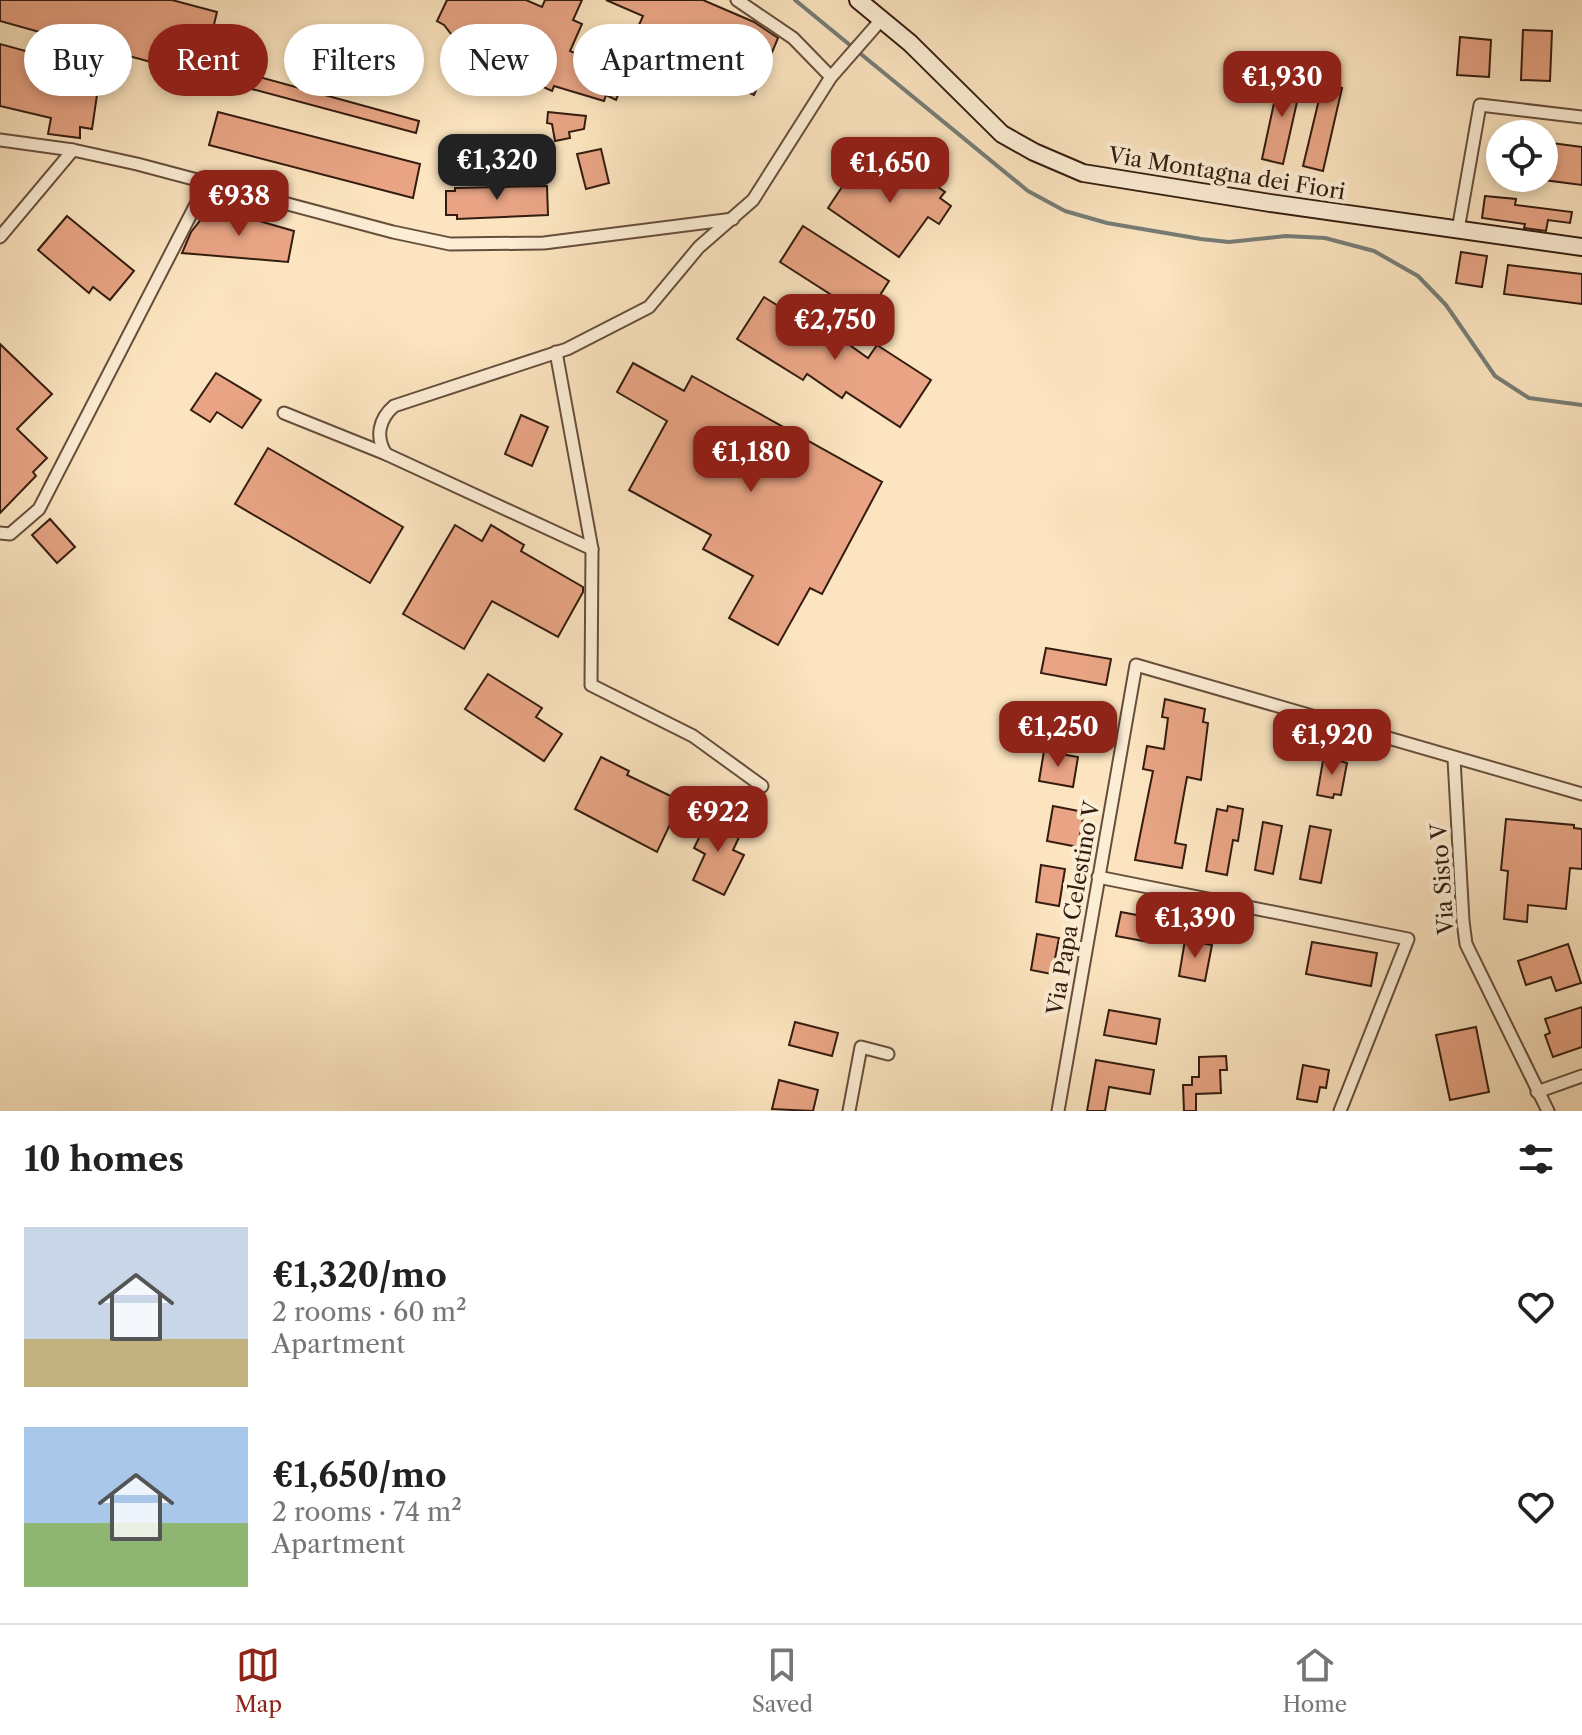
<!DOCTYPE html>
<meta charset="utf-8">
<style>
:root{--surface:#fff;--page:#f2f2f2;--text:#222;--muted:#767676;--line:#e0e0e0;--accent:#8f2418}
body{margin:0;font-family:"Libre Caslon Text",serif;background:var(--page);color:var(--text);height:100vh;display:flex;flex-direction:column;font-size:30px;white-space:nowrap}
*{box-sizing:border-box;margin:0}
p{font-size:26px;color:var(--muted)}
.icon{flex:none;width:44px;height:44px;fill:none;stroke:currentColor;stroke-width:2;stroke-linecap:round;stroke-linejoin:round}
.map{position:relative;height:1111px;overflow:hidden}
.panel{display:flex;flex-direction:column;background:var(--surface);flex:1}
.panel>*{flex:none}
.top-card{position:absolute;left:24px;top:24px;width:800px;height:72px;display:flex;gap:16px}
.controls{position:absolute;left:1486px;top:120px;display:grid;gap:16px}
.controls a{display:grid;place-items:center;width:72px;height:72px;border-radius:50%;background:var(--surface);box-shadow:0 4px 12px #0003;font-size:40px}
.price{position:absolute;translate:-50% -68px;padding:0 18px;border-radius:16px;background:var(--accent);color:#fff;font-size:26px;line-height:52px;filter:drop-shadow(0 2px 4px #0008)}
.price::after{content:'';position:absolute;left:50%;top:48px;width:24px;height:18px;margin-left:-12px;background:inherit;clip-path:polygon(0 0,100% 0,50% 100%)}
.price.active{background:#222;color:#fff}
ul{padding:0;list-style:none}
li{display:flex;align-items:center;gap:24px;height:200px;padding:0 24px}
li span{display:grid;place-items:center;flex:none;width:224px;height:160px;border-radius:0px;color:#555}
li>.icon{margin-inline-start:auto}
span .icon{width:96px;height:96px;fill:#fffc;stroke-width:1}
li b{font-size:34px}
h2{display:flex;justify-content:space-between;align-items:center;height:96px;padding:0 24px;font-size:34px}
.tag{padding:0 28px;border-radius:36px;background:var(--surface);box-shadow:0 4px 12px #0003;font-size:28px;line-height:72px}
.tag.active{background:var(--accent);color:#fff}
.tab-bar{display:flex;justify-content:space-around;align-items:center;height:112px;border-top:2px solid var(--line);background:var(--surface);font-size:22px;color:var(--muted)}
.tab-bar a{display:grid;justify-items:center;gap:4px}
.tab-bar .active{color:var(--accent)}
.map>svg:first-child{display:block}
</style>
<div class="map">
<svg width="1582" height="1111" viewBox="0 0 1582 1111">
<rect width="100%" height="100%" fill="#fbe4bf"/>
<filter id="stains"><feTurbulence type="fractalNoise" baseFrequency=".0025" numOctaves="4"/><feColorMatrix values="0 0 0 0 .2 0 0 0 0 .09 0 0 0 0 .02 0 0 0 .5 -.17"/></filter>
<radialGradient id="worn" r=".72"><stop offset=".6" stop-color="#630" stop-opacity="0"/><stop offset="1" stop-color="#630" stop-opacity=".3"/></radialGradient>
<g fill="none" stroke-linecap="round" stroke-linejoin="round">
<path stroke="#767c76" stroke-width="4" d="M 795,0 L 1028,191 L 1065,211 L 1107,223 L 1201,239 L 1229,242 L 1286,236 L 1325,238 L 1374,251 L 1418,276 L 1446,305 L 1495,376 L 1529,398 L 1582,405"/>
</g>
<g fill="#e8a484" stroke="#341c0f" stroke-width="2">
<path d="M 0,0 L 172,0 L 217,12 L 205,62 L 419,121 L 416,133 L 99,48 L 97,95 L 92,129 L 80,127 L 80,138 L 48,134 L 51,118 L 0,106 L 0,44 L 55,59 L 61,38 L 0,21 Z"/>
<path d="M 447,0 L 526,0 L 542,7 L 545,0 L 582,0 L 573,20 L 582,24 L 570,51 L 595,62 L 607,33 L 630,42 L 621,66 L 629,69 L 616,100 L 606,95 L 604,101 L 554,86 L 552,91 L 465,52 L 444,25 L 437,21 Z"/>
<path d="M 606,0 L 703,0 L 754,22 L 778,38 L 754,95 L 675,61 L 672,69 L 657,63 L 663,51 L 633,38 L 643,16 Z"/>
<path d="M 1523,30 L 1552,31 L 1550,81 L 1521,80 Z"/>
<path d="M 1460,37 L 1491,40 L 1489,77 L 1457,75 Z"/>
<path d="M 1280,75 L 1302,80 L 1283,164 L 1262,159 Z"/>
<path d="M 1323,83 L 1342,88 L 1323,171 L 1303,166 Z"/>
<path d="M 218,112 L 420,164 L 413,198 L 209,145 Z"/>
<path d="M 548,112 L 586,116 L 584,129 L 569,132 L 570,138 L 555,141 L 552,124 L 547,123 Z"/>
<path d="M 1544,142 L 1582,147 L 1582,185 L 1544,180 Z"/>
<path d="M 601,149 L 609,183 L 586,189 L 577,154 Z"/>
<path d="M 884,160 L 894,167 L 899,160 L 945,192 L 940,198 L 951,206 L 939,224 L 928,217 L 899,257 L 828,208 L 852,172 L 868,182 Z"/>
<path d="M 547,186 L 548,215 L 457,219 L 457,215 L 446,215 L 446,191 L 455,191 L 455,188 Z"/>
<path d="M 1485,196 L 1516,199 L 1515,205 L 1572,212 L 1570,223 L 1548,220 L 1546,231 L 1524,228 L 1525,224 L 1482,218 Z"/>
<path d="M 211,207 L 294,231 L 288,262 L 182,253 L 191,232 Z"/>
<path d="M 67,216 L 134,271 L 110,300 L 93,287 L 89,293 L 38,250 Z"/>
<path d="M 803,226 L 889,281 L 866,317 L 780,262 Z"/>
<path d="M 1461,252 L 1487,256 L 1482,287 L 1456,283 Z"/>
<path d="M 1508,265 L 1582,274 L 1582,304 L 1504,294 Z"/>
<path d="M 764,297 L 831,339 L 834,334 L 868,358 L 877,345 L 931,380 L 900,427 L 846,392 L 842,398 L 807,374 L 803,380 L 737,339 Z"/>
<path d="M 0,344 L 52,394 L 17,429 L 47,458 L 33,472 L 36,476 L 0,513 Z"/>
<path d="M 633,363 L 684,391 L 692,376 L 882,482 L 822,594 L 810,588 L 778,645 L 729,618 L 753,576 L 703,549 L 711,535 L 629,490 L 667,421 L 617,392 Z"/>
<path d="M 216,373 L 261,400 L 242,428 L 217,412 L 210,422 L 191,410 Z"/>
<path d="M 521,415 L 548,427 L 532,466 L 505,454 Z"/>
<path d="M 268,448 L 403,527 L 370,583 L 235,504 Z"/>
<path d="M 50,519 L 75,547 L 57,563 L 32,535 Z"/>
<path d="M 455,525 L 482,541 L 491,525 L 524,545 L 521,551 L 583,587 L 583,592 L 558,637 L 492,601 L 464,649 L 403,614 Z"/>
<path d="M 1046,648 L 1111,659 L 1106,685 L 1041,673 Z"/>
<path d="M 488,674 L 542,708 L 536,717 L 562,734 L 544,761 L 465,709 Z"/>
<path d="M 1165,699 L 1205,709 L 1203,722 L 1208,723 L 1201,780 L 1187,777 L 1175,843 L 1186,845 L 1182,868 L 1135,860 L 1153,771 L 1143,769 L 1147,746 L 1164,749 L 1168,718 L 1162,717 Z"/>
<path d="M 1044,751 L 1078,757 L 1073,787 L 1039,781 Z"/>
<path d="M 1324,755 L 1340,758 L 1340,761 L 1347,763 L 1341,795 L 1334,794 L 1333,798 L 1317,795 Z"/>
<path d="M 601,757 L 629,771 L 627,775 L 681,801 L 657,852 L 575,809 Z"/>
<path d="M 1053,806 L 1084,812 L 1078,847 L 1047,841 Z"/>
<path d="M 1228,806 L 1243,809 L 1238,841 L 1233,840 L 1227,875 L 1206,871 L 1217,809 L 1227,811 Z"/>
<path d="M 711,813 L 743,829 L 733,850 L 744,855 L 724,895 L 693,880 L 705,854 L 694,848 Z"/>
<path d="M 1506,819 L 1574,825 L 1574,828 L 1582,829 L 1582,869 L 1570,868 L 1566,909 L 1528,905 L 1527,922 L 1504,919 L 1508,871 L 1501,870 Z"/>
<path d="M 1263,822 L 1282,826 L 1273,874 L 1255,870 Z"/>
<path d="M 1310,826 L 1331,830 L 1321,883 L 1300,879 Z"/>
<path d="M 1041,865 L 1065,869 L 1059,906 L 1036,902 Z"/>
<path d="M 1121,912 L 1153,918 L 1149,942 L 1116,936 Z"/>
<path d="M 1037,934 L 1059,938 L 1052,974 L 1031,970 Z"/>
<path d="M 1185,940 L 1212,945 L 1205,981 L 1179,976 Z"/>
<path d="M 1312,942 L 1377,953 L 1371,986 L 1306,974 Z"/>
<path d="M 1568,944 L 1581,983 L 1556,991 L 1551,977 L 1526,985 L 1518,961 Z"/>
<path d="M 1582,1007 L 1582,1047 L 1553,1057 L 1545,1035 L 1550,1033 L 1545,1019 Z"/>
<path d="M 1109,1010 L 1160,1019 L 1156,1044 L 1104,1035 Z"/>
<path d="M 795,1022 L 838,1033 L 832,1056 L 789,1045 Z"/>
<path d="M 1476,1027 L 1489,1092 L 1450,1100 L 1436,1035 Z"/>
<path d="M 1226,1056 L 1227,1070 L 1220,1070 L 1221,1093 L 1196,1094 L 1196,1111 L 1184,1111 L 1183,1085 L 1192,1085 L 1192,1077 L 1199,1077 L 1199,1057 Z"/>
<path d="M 1096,1060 L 1154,1070 L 1150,1094 L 1109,1087 L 1105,1111 L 1087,1111 Z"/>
<path d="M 1303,1065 L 1329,1070 L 1326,1088 L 1320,1087 L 1317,1102 L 1297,1099 Z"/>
<path d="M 779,1080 L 818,1090 L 813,1111 L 772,1109 Z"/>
</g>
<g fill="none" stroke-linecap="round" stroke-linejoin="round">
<defs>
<g id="minor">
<path d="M 737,0 L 793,38 L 831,77"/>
<path d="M 0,140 L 73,150 L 137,164 L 393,232 L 450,244 L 544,243 L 733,219"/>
<path d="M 1458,230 L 1480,105 L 1582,117"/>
<path d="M 0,237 L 73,150"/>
<path d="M 556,352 L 592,549 L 591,685 L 693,736 L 762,786"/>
<path d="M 284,413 L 386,454 L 592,549"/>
<path d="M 386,454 C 375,437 379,419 394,406 L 567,349 L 649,307 L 699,247 L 753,200 L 831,77 L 881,20"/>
<path d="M 0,533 L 10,534 L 39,509 L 208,181"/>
<path d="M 1454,759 L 1463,921 L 1466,944 L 1548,1111"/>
<path d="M 1098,877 L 1408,939 L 1340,1111"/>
<path d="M 1537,1092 L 1582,1076"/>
<path d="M 849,1111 L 861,1047 L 888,1054"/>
<path d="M 1058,1111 L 1136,665 L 1582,794"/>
</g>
<path id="secondary" d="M 858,0 L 910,43 L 1002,134 L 1034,152 L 1083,173 L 1270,203 L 1582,247"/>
</defs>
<use href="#minor" stroke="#664e3b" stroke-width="15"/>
<use href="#secondary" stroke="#341c0f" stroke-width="20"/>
<use href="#minor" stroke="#fcedd5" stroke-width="11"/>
<use href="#secondary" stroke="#fcedd5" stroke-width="16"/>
</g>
<g text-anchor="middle" stroke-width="8" stroke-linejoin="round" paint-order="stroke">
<g font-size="22" fill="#341c0f" stroke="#fcedd5">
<text transform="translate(1227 173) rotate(9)" y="8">Via Montagna dei Fiori</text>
<text transform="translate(1442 879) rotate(-94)" y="8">Via Sisto V</text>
<text transform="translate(1073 908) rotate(-80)" y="8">Via Papa Celestino V</text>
</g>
</g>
<rect width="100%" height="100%" filter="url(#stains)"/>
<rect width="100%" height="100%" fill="url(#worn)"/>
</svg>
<div class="controls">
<a><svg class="icon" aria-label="locate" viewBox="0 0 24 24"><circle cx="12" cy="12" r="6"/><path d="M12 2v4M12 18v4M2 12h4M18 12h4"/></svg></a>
</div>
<b class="price" style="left:1282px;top:119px">€1,930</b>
<b class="price active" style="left:497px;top:202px">€1,320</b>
<b class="price" style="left:890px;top:205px">€1,650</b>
<b class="price" style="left:239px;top:238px">€938</b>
<b class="price" style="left:835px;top:362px">€2,750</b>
<b class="price" style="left:751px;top:494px">€1,180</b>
<b class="price" style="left:1058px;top:769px">€1,250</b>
<b class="price" style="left:1332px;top:777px">€1,920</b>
<b class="price" style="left:718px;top:854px">€922</b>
<b class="price" style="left:1195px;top:960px">€1,390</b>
<div class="top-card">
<a class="tag">Buy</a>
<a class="tag active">Rent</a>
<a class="tag">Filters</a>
<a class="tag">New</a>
<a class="tag">Apartment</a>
</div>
</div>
<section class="panel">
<h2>10 homes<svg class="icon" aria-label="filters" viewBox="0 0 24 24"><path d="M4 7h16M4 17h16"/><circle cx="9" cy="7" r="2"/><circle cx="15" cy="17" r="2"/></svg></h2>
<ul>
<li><span style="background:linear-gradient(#c9d6e8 70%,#c2b280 0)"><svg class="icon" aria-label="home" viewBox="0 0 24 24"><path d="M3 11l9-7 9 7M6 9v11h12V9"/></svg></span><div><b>€1,320/mo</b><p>2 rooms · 60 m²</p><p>Apartment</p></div><svg class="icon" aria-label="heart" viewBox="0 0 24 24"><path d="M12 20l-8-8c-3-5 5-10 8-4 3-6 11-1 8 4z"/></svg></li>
<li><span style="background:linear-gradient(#a9c7e8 60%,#8fb573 0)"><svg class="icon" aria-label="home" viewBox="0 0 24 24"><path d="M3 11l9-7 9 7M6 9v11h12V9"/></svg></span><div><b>€1,650/mo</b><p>2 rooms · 74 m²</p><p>Apartment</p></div><svg class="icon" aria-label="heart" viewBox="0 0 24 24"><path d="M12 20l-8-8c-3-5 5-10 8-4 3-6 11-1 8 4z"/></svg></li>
</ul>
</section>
<nav class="tab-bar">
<a class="active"><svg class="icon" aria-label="map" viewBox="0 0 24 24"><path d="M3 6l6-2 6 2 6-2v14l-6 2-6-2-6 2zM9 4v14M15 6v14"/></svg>Map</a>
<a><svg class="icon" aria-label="saved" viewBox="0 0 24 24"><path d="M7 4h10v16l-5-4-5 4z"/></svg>Saved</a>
<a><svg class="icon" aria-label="home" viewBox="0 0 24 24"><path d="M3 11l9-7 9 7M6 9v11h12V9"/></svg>Home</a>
</nav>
